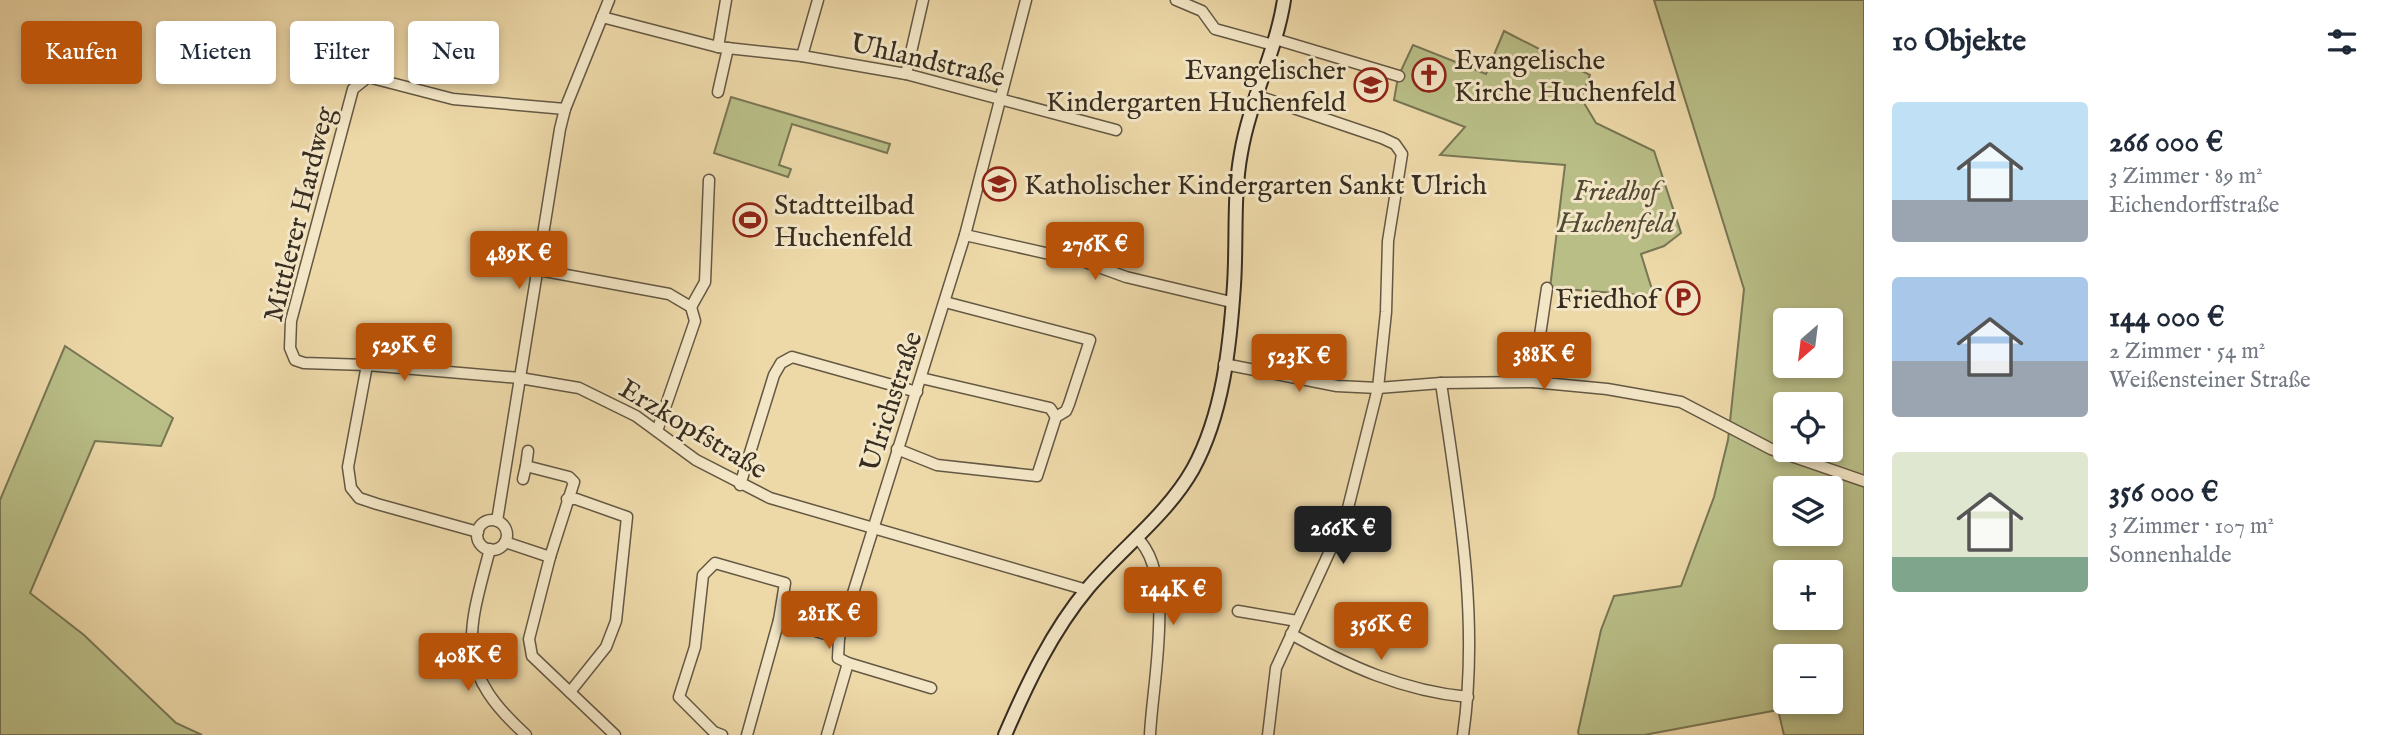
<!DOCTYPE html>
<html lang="de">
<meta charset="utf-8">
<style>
:root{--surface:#fff;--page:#f2f2f3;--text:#1f2937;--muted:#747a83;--accent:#b45309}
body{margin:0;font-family:"IM FELL English",serif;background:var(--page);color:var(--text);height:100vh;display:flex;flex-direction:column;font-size:26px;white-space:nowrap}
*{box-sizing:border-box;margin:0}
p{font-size:23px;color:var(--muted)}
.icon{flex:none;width:38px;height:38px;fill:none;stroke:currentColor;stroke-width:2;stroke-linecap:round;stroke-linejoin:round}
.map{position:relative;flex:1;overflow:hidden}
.panel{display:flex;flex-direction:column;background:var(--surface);width:525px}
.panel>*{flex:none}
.banner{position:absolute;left:21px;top:21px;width:665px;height:63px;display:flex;gap:14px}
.needle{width:46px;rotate:208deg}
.controls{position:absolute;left:1773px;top:308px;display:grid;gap:14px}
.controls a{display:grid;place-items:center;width:70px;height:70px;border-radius:7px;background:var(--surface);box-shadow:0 4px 10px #0003;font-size:35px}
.price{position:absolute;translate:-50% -60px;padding:0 16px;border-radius:7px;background:var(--accent);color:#fff;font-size:23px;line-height:46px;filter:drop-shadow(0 2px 4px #0008)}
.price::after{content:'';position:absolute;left:50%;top:42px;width:21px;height:16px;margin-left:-10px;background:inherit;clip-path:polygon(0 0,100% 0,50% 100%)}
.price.active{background:#222;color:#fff}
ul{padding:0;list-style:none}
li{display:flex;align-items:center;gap:21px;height:175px;padding:0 28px}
li span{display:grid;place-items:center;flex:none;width:196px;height:140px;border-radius:7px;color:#555}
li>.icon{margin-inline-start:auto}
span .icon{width:84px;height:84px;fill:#fffc;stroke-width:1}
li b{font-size:30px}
h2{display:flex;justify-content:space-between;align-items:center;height:84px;padding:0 28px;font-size:30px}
.chip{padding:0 24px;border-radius:7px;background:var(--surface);box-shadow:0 4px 10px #0003;font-size:24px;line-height:63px}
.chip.active{background:var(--accent);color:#fff}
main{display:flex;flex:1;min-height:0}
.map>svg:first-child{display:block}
</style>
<main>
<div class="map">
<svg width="1864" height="735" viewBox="0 0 1864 735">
<rect width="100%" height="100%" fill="#edd8a8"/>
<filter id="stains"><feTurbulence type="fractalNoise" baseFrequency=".00286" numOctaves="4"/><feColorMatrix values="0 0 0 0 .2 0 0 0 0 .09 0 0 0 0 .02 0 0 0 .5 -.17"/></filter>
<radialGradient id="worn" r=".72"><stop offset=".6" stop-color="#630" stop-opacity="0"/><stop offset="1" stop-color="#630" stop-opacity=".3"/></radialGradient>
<g fill="#b9be87" stroke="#787654" stroke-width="2" fill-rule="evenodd">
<path d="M 1654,0 L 1864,0 L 1864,735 L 1784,735 L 1778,710 L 1644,735 L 1579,735 L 1578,732 L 1601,630 L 1614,596 L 1681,586 L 1714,497 L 1728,440 L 1744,289 ZM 1785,320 L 1830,320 L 1830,366 L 1785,366 ZM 1785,404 L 1830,404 L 1830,450 L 1785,450 ZM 1785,488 L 1830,488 L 1830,534 L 1785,534 ZM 1785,572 L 1830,572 L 1830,618 L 1785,618 ZM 1785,656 L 1830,656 L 1830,702 L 1785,702 Z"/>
<path d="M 1504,31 L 1590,75 L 1581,98 L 1596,123 L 1654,151 L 1681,233 L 1664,246 L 1641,254 L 1654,296 L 1550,288 L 1565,165 L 1440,155 L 1465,127 L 1394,100 L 1398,77 L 1413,45 L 1486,74 Z"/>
<path d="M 731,97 L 890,144 L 887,153 L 792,124 L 779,165 L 791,169 L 788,177 L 714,153 Z"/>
<path d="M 65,346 L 173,418 L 161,446 L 95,441 L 30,593 L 84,635 L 176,723 L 202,735 L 0,735 L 0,500 Z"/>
</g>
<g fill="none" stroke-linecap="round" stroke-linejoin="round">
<defs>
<g id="minor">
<path d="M 1176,0 L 1202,11 L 1215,29 L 1273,45"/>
<path d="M 602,17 L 718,47 L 802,56 L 906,74 L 1116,130"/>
<path d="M 1275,39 L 1399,76"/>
<path d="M 718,47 L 726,0"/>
<path d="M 802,56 L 818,0"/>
<path d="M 906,74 L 923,0"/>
<path d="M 718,92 L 728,48"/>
<path d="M 1255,95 L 1382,138 L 1395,144 L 1402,154 L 1388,241 L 1386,312 L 1378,388 L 1346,516 L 1276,668 L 1268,735"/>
<path d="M 565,109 L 453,99 L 368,77 L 353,89 L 291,321 L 290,348 L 295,360 L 304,363 L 367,365 L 520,378 L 579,388 L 636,416 L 696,460 L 770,498 L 1087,590"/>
<path d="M 965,235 L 1085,262 L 1126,277 L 1231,302"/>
<path d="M 539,270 L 669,294 L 691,307 L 695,321 L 657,431"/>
<path d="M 691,307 L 705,282 L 709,180"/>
<path d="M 1224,364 L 1337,386 L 1378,388 L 1441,383 L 1533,382 L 1547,288"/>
<path d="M 367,365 L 348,467 L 351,488 L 359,498 L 377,504 L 478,532"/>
<path d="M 921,378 L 1050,408 L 1056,417"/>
<path d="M 1533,382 L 1607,389 L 1681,402 L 1771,449 L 1864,481"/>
<path d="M 1441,383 C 1458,500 1480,617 1463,735"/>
<path d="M 897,449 L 937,465 L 1037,476 L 1056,417 L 1066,411 L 1069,404 L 1090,340 L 945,302"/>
<path d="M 528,451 L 526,466 L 569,477 L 574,482 L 550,557"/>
<path d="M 523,479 L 526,466"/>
<path d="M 740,485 L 774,375 L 781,363 L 792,357 L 917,392"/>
<path d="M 567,499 L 576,499 L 627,517 L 616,621 L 606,647 L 570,692"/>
<circle cx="492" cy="535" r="15"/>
<path d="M 497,521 L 560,129 L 565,109 L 609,0"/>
<path d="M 1136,537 C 1177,573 1152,684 1150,735"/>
<path d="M 505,542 L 550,557 L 529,639 L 532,656 L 615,735"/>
<path d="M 490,549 C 467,635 454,670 526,735"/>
<path d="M 1238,611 L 1297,621"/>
<path d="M 1291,634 C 1348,666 1403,691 1468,697"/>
<path d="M 839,638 L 838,658 L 848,663"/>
<path d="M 722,735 L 714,732 L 679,697 L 695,647 L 703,575 L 715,563 L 785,583 L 779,620"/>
<path d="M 747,735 L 779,620 L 839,638 L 965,235 L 1026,0"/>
<path d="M 827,735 L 848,663 L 931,688"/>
</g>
<path id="secondary" d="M 1005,735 C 1027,684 1052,631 1088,588 C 1122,548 1167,515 1193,469 C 1223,414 1230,346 1234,285 C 1237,240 1233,196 1241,153 C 1250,100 1276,52 1284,0"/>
</defs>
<use href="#minor" stroke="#645843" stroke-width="13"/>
<use href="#secondary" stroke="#372d21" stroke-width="16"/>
<use href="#minor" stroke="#f3e6c6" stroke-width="10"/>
<use href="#secondary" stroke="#f3e6c6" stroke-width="12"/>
</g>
<defs>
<symbol id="church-ring" viewBox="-11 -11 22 22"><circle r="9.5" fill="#f3e6c6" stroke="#8f2418" stroke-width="1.5"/><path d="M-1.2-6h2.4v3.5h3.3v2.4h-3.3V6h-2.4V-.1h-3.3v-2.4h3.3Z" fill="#8f2418"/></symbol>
<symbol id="school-ring" viewBox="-11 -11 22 22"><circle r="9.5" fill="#f3e6c6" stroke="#8f2418" stroke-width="1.5"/><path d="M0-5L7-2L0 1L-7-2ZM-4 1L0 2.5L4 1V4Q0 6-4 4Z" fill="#8f2418"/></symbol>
<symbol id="stadium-ring" viewBox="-11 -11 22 22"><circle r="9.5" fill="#f3e6c6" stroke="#8f2418" stroke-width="1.5"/><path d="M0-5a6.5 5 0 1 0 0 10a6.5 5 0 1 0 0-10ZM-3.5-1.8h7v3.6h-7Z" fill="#8f2418"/></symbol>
<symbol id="parking-ring" viewBox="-11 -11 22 22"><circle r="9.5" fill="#f3e6c6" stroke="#8f2418" stroke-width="1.5"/><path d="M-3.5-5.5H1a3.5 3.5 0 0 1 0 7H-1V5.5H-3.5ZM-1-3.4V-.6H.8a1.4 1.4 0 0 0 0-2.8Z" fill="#8f2418"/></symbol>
</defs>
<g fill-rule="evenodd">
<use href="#church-ring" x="1410" y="56" width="38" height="38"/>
<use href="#school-ring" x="1352" y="66" width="38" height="38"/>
<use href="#school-ring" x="980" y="165" width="38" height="38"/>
<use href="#stadium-ring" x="731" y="201" width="38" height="38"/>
<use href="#parking-ring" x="1664" y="279" width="38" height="38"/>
</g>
<g text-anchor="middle" stroke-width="6" stroke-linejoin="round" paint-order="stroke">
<g font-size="28" fill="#372d21" stroke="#f3e6c6">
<text transform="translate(928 59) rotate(13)" y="10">Uhlandstraße</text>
<text transform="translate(298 214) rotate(-76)" y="10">Mittlerer Hardweg</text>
<text transform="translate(890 401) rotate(-72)" y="10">Ulrichstraße</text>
<text transform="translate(694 428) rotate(31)" y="10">Erzkopfstraße</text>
</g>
<g font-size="28" fill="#372d21" stroke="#f3e6c6" text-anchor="start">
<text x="1454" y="69">Evangelische<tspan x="1454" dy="32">Kirche Huchenfeld</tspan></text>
<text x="1346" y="79" text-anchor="end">Evangelischer<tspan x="1346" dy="32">Kindergarten Huchenfeld</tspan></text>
<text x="1024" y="194">Katholischer Kindergarten Sankt Ulrich</text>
<text x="774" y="214">Stadtteilbad<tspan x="774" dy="32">Huchenfeld</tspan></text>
<text x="1658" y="308" text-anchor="end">Friedhof</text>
</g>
<g font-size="28" font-style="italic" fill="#514a35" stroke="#f3e6c6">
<text x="1616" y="200">Friedhof<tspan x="1616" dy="32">Huchenfeld</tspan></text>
</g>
</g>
<rect width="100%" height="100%" filter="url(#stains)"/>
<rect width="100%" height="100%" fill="url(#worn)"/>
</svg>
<div class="controls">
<a><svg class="needle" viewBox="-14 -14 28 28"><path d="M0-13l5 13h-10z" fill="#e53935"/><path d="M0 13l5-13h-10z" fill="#747a83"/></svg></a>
<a><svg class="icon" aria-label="locate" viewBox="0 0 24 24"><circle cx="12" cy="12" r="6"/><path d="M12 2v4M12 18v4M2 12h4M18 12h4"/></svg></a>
<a><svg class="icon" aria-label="layers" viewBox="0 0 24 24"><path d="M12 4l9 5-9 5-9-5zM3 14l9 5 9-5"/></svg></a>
<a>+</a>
<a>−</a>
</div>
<b class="price" style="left:1095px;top:282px">276K €</b>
<b class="price" style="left:519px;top:291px">489K €</b>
<b class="price" style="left:404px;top:383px">529K €</b>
<b class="price" style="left:1544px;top:392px">388K €</b>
<b class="price" style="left:1299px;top:394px">523K €</b>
<b class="price active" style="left:1343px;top:566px">266K €</b>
<b class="price" style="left:1173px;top:627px">144K €</b>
<b class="price" style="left:829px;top:651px">281K €</b>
<b class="price" style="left:1381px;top:662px">356K €</b>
<b class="price" style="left:468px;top:693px">408K €</b>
<div class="banner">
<a class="chip active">Kaufen</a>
<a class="chip">Mieten</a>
<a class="chip">Filter</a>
<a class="chip">Neu</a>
</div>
</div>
<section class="panel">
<h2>10 Objekte<svg class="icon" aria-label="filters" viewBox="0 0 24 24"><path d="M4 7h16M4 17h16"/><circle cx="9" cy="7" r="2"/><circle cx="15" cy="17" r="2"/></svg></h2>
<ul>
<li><span style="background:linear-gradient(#bfe0f5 70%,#9aa5b1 0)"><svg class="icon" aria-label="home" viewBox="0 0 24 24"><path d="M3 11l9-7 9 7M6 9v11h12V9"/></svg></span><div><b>266 000 €</b><p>3 Zimmer · 89 m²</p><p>Eichendorffstraße</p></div></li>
<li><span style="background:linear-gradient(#a9c7e8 60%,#9aa5b1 0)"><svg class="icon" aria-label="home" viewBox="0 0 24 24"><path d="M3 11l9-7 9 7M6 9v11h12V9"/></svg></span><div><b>144 000 €</b><p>2 Zimmer · 54 m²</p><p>Weißensteiner Straße</p></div></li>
<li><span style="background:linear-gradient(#dfe7d0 75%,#7fa58c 0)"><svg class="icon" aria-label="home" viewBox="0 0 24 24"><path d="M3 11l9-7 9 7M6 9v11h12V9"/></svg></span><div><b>356 000 €</b><p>3 Zimmer · 107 m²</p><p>Sonnenhalde</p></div></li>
</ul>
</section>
</main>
